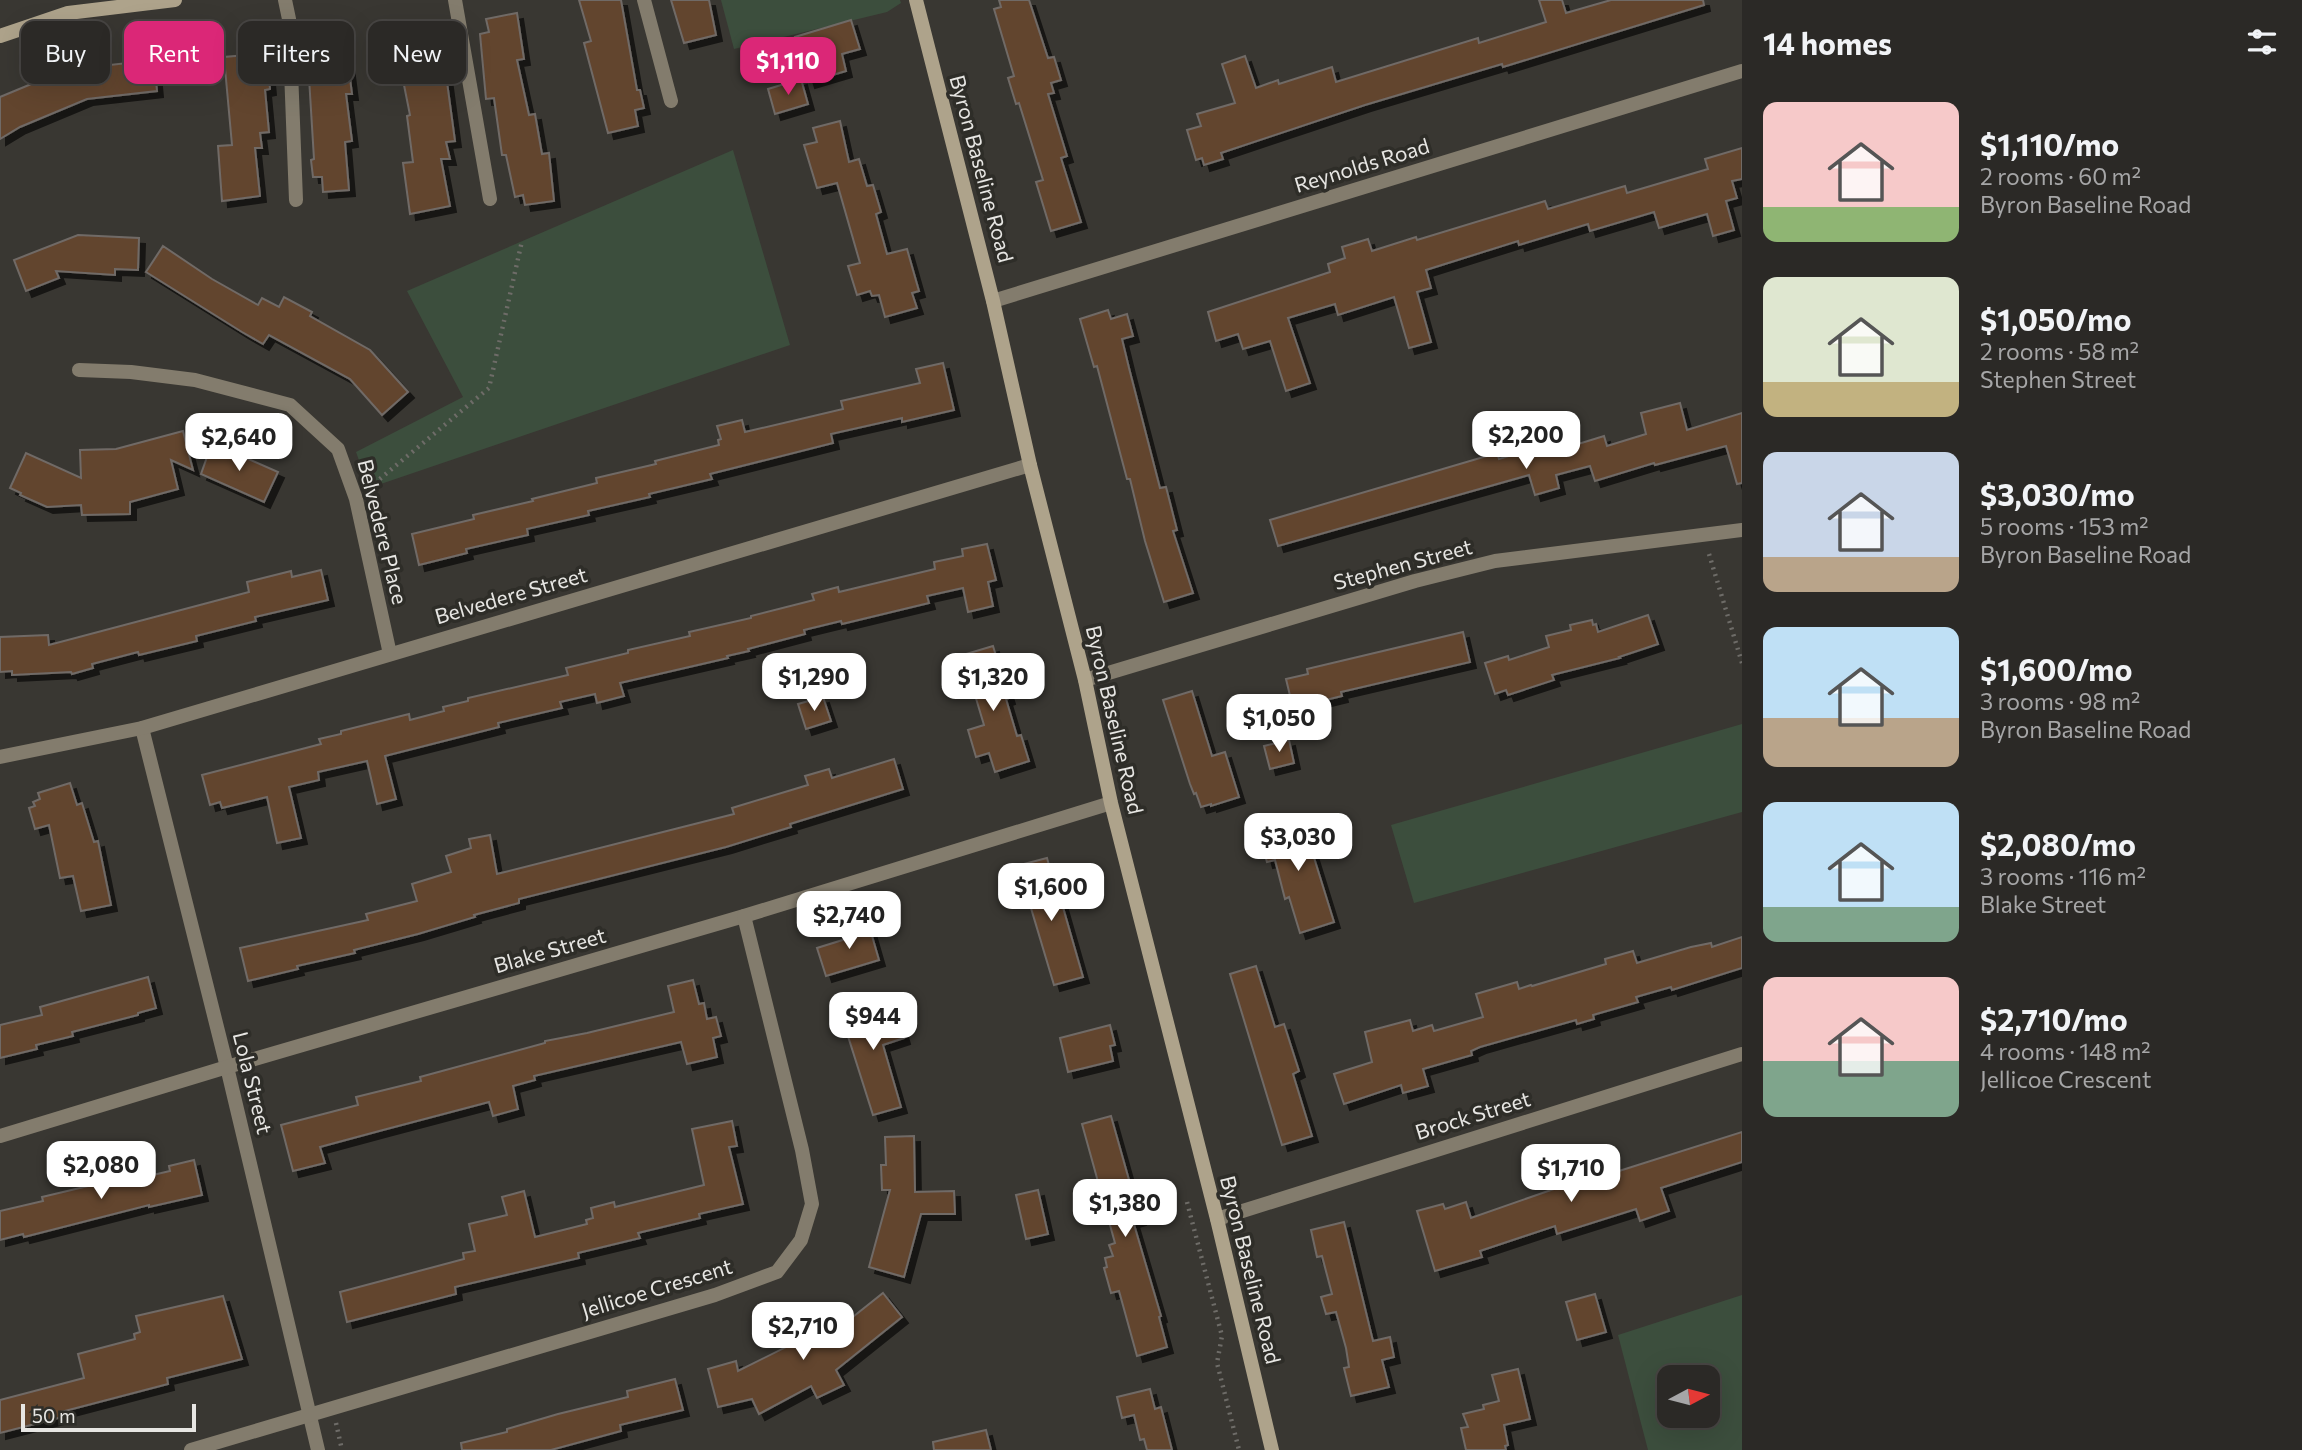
<!DOCTYPE html>
<meta charset="utf-8">
<style>
:root{--surface:#2b2926;--page:#373532;--text:#f1f3f6;--muted:#a6a6a7;--line:#474543;--accent:#db2777}
body{margin:0;font-family:Commissioner,sans-serif;background:var(--page);color:var(--text);height:100vh;display:flex;flex-direction:column;font-size:26px;white-space:nowrap}
*{box-sizing:border-box;margin:0}
p{font-size:23px;color:var(--muted)}
.icon{flex:none;width:38px;height:38px;fill:none;stroke:currentColor;stroke-width:2;stroke-linecap:round;stroke-linejoin:round}
.map{position:relative;flex:1;overflow:hidden}
.sheet{display:flex;flex-direction:column;background:var(--surface);width:560px}
.sheet>*{flex:none}
.banner{position:absolute;left:21px;top:21px;width:665px;height:63px;display:flex;gap:14px}
.needle{width:46px;rotate:83deg}
.tools{position:absolute;left:1657px;top:1365px;display:grid;gap:14px}
.tools a{display:grid;place-items:center;width:63px;height:63px;border-radius:14px;background:var(--surface);box-shadow:0 7px 28px #0002,0 0 0 2px var(--line);font-size:35px}
.scale{position:absolute;left:21px;bottom:18px;width:175px;box-sizing:border-box;padding-left:7px;border:4px solid #e7e6e3;border-top:0;font-size:19px;line-height:24px;white-space:nowrap;color:#e7e6e3;-webkit-text-stroke:5px #2e2d28;paint-order:stroke}
.price{position:absolute;translate:-50% -60px;padding:0 16px;border-radius:14px;background:#fff;color:#222;font-size:23px;line-height:46px;filter:drop-shadow(0 2px 4px #0008)}
.price::after{content:'';position:absolute;left:50%;top:42px;width:21px;height:16px;margin-left:-10px;background:inherit;clip-path:polygon(0 0,100% 0,50% 100%)}
.price.active{background:var(--accent);color:#fff}
ul{padding:0;list-style:none}
li{display:flex;align-items:center;gap:21px;height:175px;padding:0 21px}
li span{display:grid;place-items:center;flex:none;width:196px;height:140px;border-radius:14px;color:#555}
li>.icon{margin-inline-start:auto}
span .icon{width:84px;height:84px;fill:#fffc;stroke-width:1}
li b{font-size:30px}
h2{display:flex;justify-content:space-between;align-items:center;height:84px;padding:0 21px;font-size:30px}
.tag{padding:0 24px;border-radius:14px;background:var(--surface);box-shadow:0 7px 28px #0002,0 0 0 2px var(--line);font-size:24px;line-height:63px}
.tag.active{background:var(--accent);color:#fff}
main{display:flex;flex:1;min-height:0}
.map>svg:first-child{display:block}
</style>
<main>
<div class="map">
<svg width="1742" height="1450" viewBox="0 0 1742 1450">
<defs>
<filter id="shadow"><feDropShadow dx="6" dy="6" stdDeviation="0" flood-color="#0009"/></filter>
</defs>
<rect width="100%" height="100%" fill="#393732"/>
<g fill="#3c4e3d" fill-rule="evenodd">
<path d="M 721,0 L 900,0 L 901,3 L 887,12 L 734,49 Z"/>
<path d="M 733,150 L 790,345 L 369,488 L 356,452 L 463,397 L 407,291 Z"/>
<path d="M 1742,724 L 1742,812 L 1414,903 L 1391,825 Z"/>
<path d="M 1742,1295 L 1742,1450 L 1648,1450 L 1618,1335 ZM 1670,1377 L 1708,1377 L 1708,1416 L 1670,1416 Z"/>
</g>
<g fill="#62442f" stroke="#706a66" stroke-width="2" filter="url(#shadow)">
<path d="M 579,0 L 621,0 L 637,90 L 640,90 L 644,108 L 635,110 L 638,126 L 608,133 L 584,43 L 591,41 Z"/>
<path d="M 671,0 L 709,0 L 716,35 L 684,43 Z"/>
<path d="M 999,0 L 1029,0 L 1048,58 L 1054,57 L 1061,80 L 1051,83 L 1054,93 L 1048,94 L 1067,156 L 1061,158 L 1081,222 L 1051,231 L 1036,182 L 1043,180 L 1019,103 L 1016,104 L 1008,78 L 1014,76 L 994,9 L 1001,7 Z"/>
<path d="M 1539,0 L 1562,0 L 1566,13 L 1611,0 L 1703,0 L 1704,5 L 1503,67 L 1502,64 L 1365,105 L 1221,153 L 1223,159 L 1204,165 L 1202,158 L 1196,160 L 1187,130 L 1201,126 L 1197,114 L 1235,103 L 1222,64 L 1245,56 L 1256,88 L 1278,80 L 1279,84 L 1332,67 L 1336,82 L 1478,38 L 1479,43 L 1546,22 Z"/>
<path d="M 517,13 L 524,59 L 517,60 L 529,115 L 535,114 L 542,154 L 549,153 L 554,201 L 525,205 L 523,195 L 515,197 L 506,155 L 502,155 L 494,98 L 486,99 L 480,34 L 489,32 L 486,19 Z"/>
<path d="M 851,20 L 860,49 L 842,54 L 846,71 L 809,82 L 795,37 Z"/>
<path d="M 431,31 L 432,46 L 442,45 L 455,141 L 446,142 L 450,159 L 441,159 L 450,206 L 410,214 L 403,163 L 413,162 L 407,116 L 410,115 L 404,85 L 410,84 L 399,37 Z"/>
<path d="M 345,39 L 352,94 L 346,94 L 352,141 L 345,142 L 349,190 L 323,192 L 322,177 L 313,177 L 311,160 L 314,159 L 308,61 L 316,61 L 315,44 Z"/>
<path d="M 258,54 L 258,69 L 268,68 L 270,89 L 265,90 L 269,132 L 260,133 L 262,148 L 255,148 L 260,196 L 222,201 L 218,146 L 232,145 L 224,57 Z"/>
<path d="M 154,60 L 157,91 L 87,99 L 20,127 L 0,139 L 0,97 L 65,70 Z"/>
<path d="M 801,79 L 808,104 L 775,114 L 768,89 Z"/>
<path d="M 840,121 L 849,162 L 859,159 L 867,186 L 873,185 L 881,212 L 876,214 L 887,254 L 907,249 L 919,291 L 912,293 L 917,308 L 885,317 L 879,295 L 872,296 L 870,291 L 857,295 L 848,266 L 860,263 L 837,183 L 817,188 L 804,145 L 817,142 L 813,128 Z"/>
<path d="M 1742,148 L 1742,179 L 1732,181 L 1737,198 L 1726,201 L 1734,230 L 1713,236 L 1707,214 L 1659,228 L 1654,212 L 1590,231 L 1588,224 L 1519,245 L 1518,241 L 1426,270 L 1431,288 L 1417,292 L 1431,342 L 1409,348 L 1394,297 L 1338,315 L 1335,304 L 1288,318 L 1310,383 L 1286,391 L 1270,341 L 1243,349 L 1238,334 L 1216,341 L 1208,312 L 1330,272 L 1328,264 L 1345,258 L 1342,247 L 1368,239 L 1372,251 L 1416,237 L 1417,240 L 1545,201 L 1548,209 L 1625,186 L 1627,193 L 1708,169 L 1705,159 Z"/>
<path d="M 78,235 L 139,238 L 138,270 L 115,269 L 115,275 L 56,271 L 59,278 L 26,291 L 14,260 Z"/>
<path d="M 163,246 L 212,279 L 258,305 L 262,298 L 279,307 L 284,297 L 312,312 L 310,316 L 370,350 L 408,392 L 382,415 L 350,379 L 269,335 L 263,344 L 242,332 L 146,272 Z"/>
<path d="M 1108,310 L 1111,319 L 1127,314 L 1133,336 L 1122,339 L 1129,368 L 1160,488 L 1166,487 L 1177,530 L 1173,531 L 1193,593 L 1164,602 L 1145,541 L 1130,479 L 1127,479 L 1097,366 L 1094,367 L 1080,319 Z"/>
<path d="M 943,363 L 954,410 L 902,422 L 902,418 L 831,434 L 833,443 L 710,474 L 712,479 L 649,494 L 650,497 L 588,511 L 589,515 L 527,529 L 528,535 L 466,549 L 467,553 L 419,565 L 412,534 L 474,519 L 473,515 L 533,501 L 532,499 L 597,483 L 596,478 L 656,464 L 655,461 L 719,445 L 718,440 L 721,439 L 717,426 L 742,420 L 745,432 L 843,409 L 841,401 L 920,383 L 916,369 Z"/>
<path d="M 1680,403 L 1687,430 L 1742,413 L 1742,483 L 1737,484 L 1726,446 L 1655,465 L 1654,463 L 1595,481 L 1590,466 L 1556,475 L 1559,488 L 1535,495 L 1529,475 L 1278,546 L 1270,520 L 1497,453 L 1499,459 L 1541,446 L 1536,430 L 1555,425 L 1562,449 L 1604,436 L 1607,446 L 1646,434 L 1641,413 Z"/>
<path d="M 183,431 L 193,470 L 171,460 L 178,489 L 130,502 L 130,514 L 82,515 L 81,505 L 47,507 L 20,495 L 21,493 L 10,488 L 26,453 L 81,478 L 80,450 L 116,449 Z"/>
<path d="M 212,443 L 278,472 L 264,502 L 201,474 Z"/>
<path d="M 987,544 L 996,580 L 988,582 L 993,606 L 968,612 L 963,588 L 927,596 L 929,603 L 842,624 L 841,621 L 804,630 L 805,634 L 748,649 L 749,651 L 727,656 L 728,658 L 620,683 L 624,696 L 597,703 L 595,694 L 560,702 L 562,708 L 498,723 L 499,727 L 385,756 L 396,799 L 377,804 L 367,761 L 318,772 L 319,780 L 289,787 L 301,838 L 277,843 L 267,797 L 222,808 L 220,802 L 210,805 L 202,775 L 321,744 L 319,739 L 341,734 L 341,731 L 409,714 L 410,720 L 444,711 L 443,707 L 468,701 L 468,698 L 568,675 L 566,668 L 628,653 L 628,650 L 690,636 L 689,632 L 751,618 L 751,616 L 814,600 L 812,594 L 838,587 L 839,592 L 935,569 L 934,562 L 963,556 L 962,549 Z"/>
<path d="M 321,570 L 328,600 L 255,617 L 256,621 L 196,636 L 197,641 L 139,655 L 138,652 L 92,664 L 93,668 L 72,674 L 71,672 L 12,675 L 12,671 L 0,672 L 0,637 L 48,635 L 49,645 L 249,592 L 247,582 L 291,571 L 292,577 Z"/>
<path d="M 1648,615 L 1658,644 L 1619,657 L 1620,658 L 1552,675 L 1554,680 L 1508,695 L 1506,690 L 1495,694 L 1485,663 L 1508,656 L 1509,660 L 1549,647 L 1546,636 L 1571,630 L 1570,625 L 1592,620 L 1593,625 L 1596,624 L 1598,632 Z"/>
<path d="M 1463,632 L 1470,662 L 1341,692 L 1342,696 L 1293,708 L 1286,679 L 1308,674 L 1307,669 Z"/>
<path d="M 993,646 L 1009,698 L 1006,699 L 1017,736 L 1021,735 L 1029,761 L 995,772 L 989,753 L 976,757 L 968,730 L 984,725 L 963,655 Z"/>
<path d="M 1192,691 L 1212,756 L 1225,752 L 1239,797 L 1211,806 L 1211,804 L 1201,807 L 1196,793 L 1194,794 L 1190,784 L 1163,700 Z"/>
<path d="M 823,697 L 831,721 L 806,729 L 798,704 Z"/>
<path d="M 1289,740 L 1294,763 L 1270,769 L 1264,746 Z"/>
<path d="M 894,759 L 903,789 L 790,824 L 791,827 L 726,847 L 519,899 L 519,903 L 474,915 L 475,917 L 418,934 L 354,950 L 355,953 L 297,966 L 298,969 L 248,981 L 240,948 L 368,920 L 366,914 L 417,901 L 412,884 L 451,872 L 446,856 L 471,848 L 469,839 L 490,835 L 497,874 L 734,814 L 732,808 L 808,785 L 805,776 L 829,769 L 832,778 Z"/>
<path d="M 70,783 L 77,805 L 82,803 L 94,842 L 98,841 L 111,905 L 81,911 L 73,876 L 60,878 L 49,825 L 35,829 L 29,808 L 35,806 L 33,802 L 40,799 L 38,793 Z"/>
<path d="M 1302,819 L 1334,922 L 1300,933 L 1289,897 L 1285,899 L 1275,860 L 1267,862 L 1258,831 Z"/>
<path d="M 1047,858 L 1056,891 L 1058,890 L 1083,977 L 1054,985 L 1022,878 L 1027,876 L 1024,864 Z"/>
<path d="M 868,922 L 879,960 L 826,976 L 817,948 L 849,938 L 846,929 Z"/>
<path d="M 1742,937 L 1742,968 L 1672,990 L 1671,987 L 1636,997 L 1638,1002 L 1593,1015 L 1594,1019 L 1577,1024 L 1576,1020 L 1480,1047 L 1471,1051 L 1472,1055 L 1423,1069 L 1428,1086 L 1403,1093 L 1401,1085 L 1344,1104 L 1334,1074 L 1372,1062 L 1365,1032 L 1410,1020 L 1413,1031 L 1432,1025 L 1434,1031 L 1483,1017 L 1476,994 L 1517,982 L 1519,989 L 1531,985 L 1532,986 L 1606,964 L 1605,959 L 1633,951 L 1637,963 L 1691,947 L 1711,943 L 1712,947 Z"/>
<path d="M 1256,966 L 1275,1027 L 1284,1024 L 1299,1071 L 1293,1074 L 1312,1136 L 1282,1145 L 1230,974 Z"/>
<path d="M 148,977 L 156,1008 L 138,1013 L 138,1015 L 72,1032 L 73,1036 L 36,1045 L 37,1049 L 0,1058 L 0,1025 L 42,1015 L 40,1007 Z"/>
<path d="M 693,980 L 699,1004 L 704,1003 L 707,1019 L 716,1017 L 721,1036 L 713,1038 L 717,1057 L 687,1064 L 681,1042 L 534,1076 L 535,1080 L 513,1086 L 518,1109 L 493,1116 L 489,1102 L 383,1130 L 320,1147 L 325,1163 L 293,1171 L 281,1125 L 358,1105 L 356,1097 L 421,1081 L 420,1077 L 545,1043 L 545,1041 L 587,1033 L 674,1012 L 668,986 Z"/>
<path d="M 866,1001 L 871,1018 L 896,1010 L 904,1038 L 883,1045 L 901,1107 L 873,1115 L 846,1030 L 841,1031 L 835,1010 Z"/>
<path d="M 1110,1025 L 1115,1045 L 1110,1046 L 1113,1061 L 1068,1072 L 1060,1038 Z"/>
<path d="M 1111,1116 L 1140,1219 L 1133,1221 L 1161,1316 L 1159,1317 L 1167,1347 L 1137,1356 L 1119,1291 L 1111,1293 L 1104,1268 L 1107,1267 L 1105,1258 L 1113,1256 L 1109,1245 L 1115,1243 L 1082,1124 Z"/>
<path d="M 732,1121 L 737,1146 L 729,1147 L 743,1204 L 699,1214 L 700,1218 L 638,1233 L 640,1238 L 578,1253 L 579,1258 L 455,1287 L 456,1294 L 347,1322 L 340,1292 L 464,1259 L 463,1253 L 475,1251 L 469,1224 L 507,1215 L 502,1197 L 524,1191 L 535,1237 L 587,1224 L 586,1220 L 593,1218 L 591,1208 L 614,1202 L 615,1207 L 704,1185 L 692,1129 Z"/>
<path d="M 1742,1132 L 1742,1162 L 1661,1188 L 1669,1211 L 1640,1221 L 1636,1209 L 1557,1234 L 1555,1226 L 1480,1251 L 1482,1257 L 1435,1271 L 1417,1211 L 1443,1204 L 1445,1209 L 1466,1202 L 1471,1218 L 1591,1176 L 1592,1179 L 1619,1171 Z"/>
<path d="M 914,1136 L 915,1192 L 954,1191 L 955,1214 L 921,1214 L 904,1277 L 869,1267 L 890,1190 L 882,1190 L 881,1165 L 886,1165 L 885,1137 Z"/>
<path d="M 194,1160 L 202,1195 L 149,1207 L 149,1205 L 24,1237 L 23,1234 L 0,1240 L 0,1211 L 43,1201 L 42,1197 L 126,1177 L 127,1181 L 170,1171 L 169,1166 Z"/>
<path d="M 1038,1190 L 1048,1234 L 1026,1239 L 1016,1195 Z"/>
<path d="M 1344,1222 L 1373,1341 L 1390,1337 L 1394,1357 L 1382,1360 L 1389,1387 L 1351,1396 L 1344,1368 L 1349,1367 L 1346,1348 L 1336,1312 L 1326,1314 L 1321,1297 L 1332,1294 L 1322,1256 L 1317,1257 L 1311,1230 Z"/>
<path d="M 883,1293 L 902,1317 L 836,1370 L 844,1385 L 817,1398 L 811,1386 L 759,1414 L 752,1399 L 718,1407 L 708,1369 L 736,1361 L 738,1371 L 814,1333 L 819,1344 Z"/>
<path d="M 1595,1294 L 1606,1332 L 1577,1340 L 1566,1302 Z"/>
<path d="M 223,1296 L 242,1359 L 167,1378 L 168,1384 L 61,1412 L 62,1417 L 0,1433 L 0,1400 L 84,1378 L 78,1354 L 135,1339 L 134,1334 L 140,1332 L 136,1316 Z"/>
<path d="M 1518,1369 L 1530,1419 L 1504,1425 L 1508,1445 L 1505,1446 L 1506,1450 L 1466,1450 L 1461,1428 L 1468,1427 L 1463,1414 L 1484,1409 L 1483,1405 L 1499,1401 L 1492,1375 Z"/>
<path d="M 675,1379 L 683,1410 L 620,1425 L 621,1431 L 551,1450 L 462,1450 L 461,1443 L 507,1432 L 507,1429 L 558,1414 L 628,1397 L 627,1391 Z"/>
<path d="M 1150,1389 L 1155,1409 L 1161,1407 L 1172,1450 L 1147,1450 L 1144,1439 L 1140,1440 L 1134,1415 L 1122,1418 L 1117,1397 Z"/>
<path d="M 986,1430 L 991,1450 L 934,1450 L 933,1442 Z"/>
</g>
<g fill="none" stroke-linecap="round" stroke-linejoin="round">
<g stroke="#6e6c68" stroke-width="4.5" stroke-dasharray="2 5" stroke-linecap="butt">
<path d="M 369,488 L 489,388 L 522,241"/>
<path d="M 1709,554 L 1742,663"/>
<path d="M 1187,1202 L 1222,1336 L 1217,1363 L 1239,1450"/>
<path d="M 336,1423 L 342,1450"/>
</g>
<g stroke="#837c6d" stroke-width="14">
<path d="M 285,0 L 289,19 L 296,200"/>
<path d="M 455,0 L 490,199"/>
<path d="M 644,0 L 671,101"/>
</g>
<g stroke="#837c6d" stroke-width="14">
<path d="M 993,301 L 1742,71"/>
<path d="M 79,370 L 131,372 L 195,380 L 290,405 L 338,449 L 356,499 L 390,654"/>
<path d="M 1085,680 L 1415,581 L 1495,561 L 1742,530"/>
<path d="M 142,728 L 227,1067 L 318,1450"/>
<path d="M 0,757 L 142,728 L 1030,465"/>
<path d="M 0,1136 L 227,1067 L 744,916 L 1111,803"/>
<path d="M 1217,1219 L 1742,1054"/>
<path d="M 191,1450 L 715,1295 L 777,1272 L 801,1240 L 812,1204 L 802,1150 L 744,916"/>
</g>
<g stroke="#aea38b" stroke-width="14">
<path d="M 916,0 L 993,301 L 1030,465 L 1085,680 L 1111,803 L 1217,1219 L 1272,1450"/>
<path d="M 0,36 L 68,13 L 175,0"/>
</g>
</g>
<g text-anchor="middle" stroke-width="7" stroke-linejoin="round" paint-order="stroke">
<g font-size="21" fill="#e7e6e3" stroke="#2e2d28">
<text transform="translate(1362 166) rotate(-17)" y="7">Reynolds Road</text>
<text transform="translate(981 169) rotate(75)" y="7">Byron Baseline Road</text>
<text transform="translate(382 532) rotate(76)" y="7">Belvedere Place</text>
<text transform="translate(1403 565) rotate(-15)" y="7">Stephen Street</text>
<text transform="translate(511 596) rotate(-16)" y="7">Belvedere Street</text>
<text transform="translate(1114 720) rotate(77)" y="7">Byron Baseline Road</text>
<text transform="translate(550 951) rotate(-16)" y="7">Blake Street</text>
<text transform="translate(252 1083) rotate(76)" y="7">Lola Street</text>
<text transform="translate(1473 1116) rotate(-17)" y="7">Brock Street</text>
<text transform="translate(1250 1270) rotate(76)" y="7">Byron Baseline Road</text>
<text transform="translate(657 1289) rotate(-17)" y="7">Jellicoe Crescent</text>
</g>
</g>
</svg>
<div class="tools">
<a><svg class="needle" viewBox="-14 -14 28 28"><path d="M0-13l5 13h-10z" fill="#e53935"/><path d="M0 13l5-13h-10z" fill="#a6a6a7"/></svg></a>
</div>
<div class="scale">50 m</div>
<b class="price active" style="left:788px;top:97px">$1,110</b>
<b class="price" style="left:1526px;top:471px">$2,200</b>
<b class="price" style="left:239px;top:473px">$2,640</b>
<b class="price" style="left:814px;top:713px">$1,290</b>
<b class="price" style="left:993px;top:713px">$1,320</b>
<b class="price" style="left:1279px;top:754px">$1,050</b>
<b class="price" style="left:1298px;top:873px">$3,030</b>
<b class="price" style="left:1051px;top:923px">$1,600</b>
<b class="price" style="left:849px;top:951px">$2,740</b>
<b class="price" style="left:873px;top:1052px">$944</b>
<b class="price" style="left:101px;top:1201px">$2,080</b>
<b class="price" style="left:1571px;top:1204px">$1,710</b>
<b class="price" style="left:1125px;top:1239px">$1,380</b>
<b class="price" style="left:803px;top:1362px">$2,710</b>
<div class="banner">
<a class="tag">Buy</a>
<a class="tag active">Rent</a>
<a class="tag">Filters</a>
<a class="tag">New</a>
</div>
</div>
<section class="sheet">
<h2>14 homes<svg class="icon" aria-label="filters" viewBox="0 0 24 24"><path d="M4 7h16M4 17h16"/><circle cx="9" cy="7" r="2"/><circle cx="15" cy="17" r="2"/></svg></h2>
<ul>
<li><span style="background:linear-gradient(#f6c9c9 75%,#8fb573 0)"><svg class="icon" aria-label="home" viewBox="0 0 24 24"><path d="M3 11l9-7 9 7M6 9v11h12V9"/></svg></span><div><b>$1,110/mo</b><p>2 rooms · 60 m²</p><p>Byron Baseline Road</p></div></li>
<li><span style="background:linear-gradient(#dfe7d0 75%,#c2b280 0)"><svg class="icon" aria-label="home" viewBox="0 0 24 24"><path d="M3 11l9-7 9 7M6 9v11h12V9"/></svg></span><div><b>$1,050/mo</b><p>2 rooms · 58 m²</p><p>Stephen Street</p></div></li>
<li><span style="background:linear-gradient(#c9d6e8 75%,#b9a48a 0)"><svg class="icon" aria-label="home" viewBox="0 0 24 24"><path d="M3 11l9-7 9 7M6 9v11h12V9"/></svg></span><div><b>$3,030/mo</b><p>5 rooms · 153 m²</p><p>Byron Baseline Road</p></div></li>
<li><span style="background:linear-gradient(#bfe0f5 65%,#b9a48a 0)"><svg class="icon" aria-label="home" viewBox="0 0 24 24"><path d="M3 11l9-7 9 7M6 9v11h12V9"/></svg></span><div><b>$1,600/mo</b><p>3 rooms · 98 m²</p><p>Byron Baseline Road</p></div></li>
<li><span style="background:linear-gradient(#bfe0f5 75%,#7fa58c 0)"><svg class="icon" aria-label="home" viewBox="0 0 24 24"><path d="M3 11l9-7 9 7M6 9v11h12V9"/></svg></span><div><b>$2,080/mo</b><p>3 rooms · 116 m²</p><p>Blake Street</p></div></li>
<li><span style="background:linear-gradient(#f6c9c9 60%,#7fa58c 0)"><svg class="icon" aria-label="home" viewBox="0 0 24 24"><path d="M3 11l9-7 9 7M6 9v11h12V9"/></svg></span><div><b>$2,710/mo</b><p>4 rooms · 148 m²</p><p>Jellicoe Crescent</p></div></li>
</ul>
</section>
</main>
